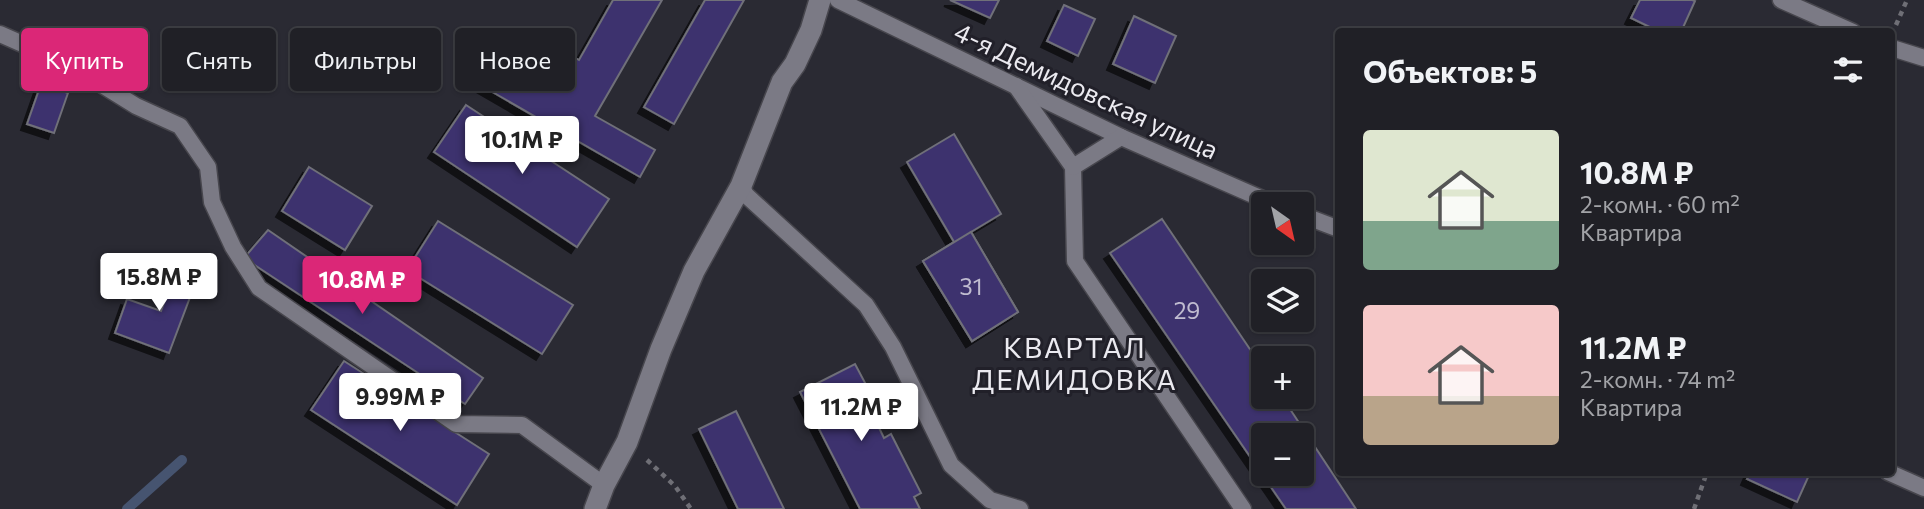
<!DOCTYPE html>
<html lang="ru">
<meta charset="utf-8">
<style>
:root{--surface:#202026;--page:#2d2d32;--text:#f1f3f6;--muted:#a2a3a7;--line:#3d3e43;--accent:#db2777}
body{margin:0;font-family:Commissioner,sans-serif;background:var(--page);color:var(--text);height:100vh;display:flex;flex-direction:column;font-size:26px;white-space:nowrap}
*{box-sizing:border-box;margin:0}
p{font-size:23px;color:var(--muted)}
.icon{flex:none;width:38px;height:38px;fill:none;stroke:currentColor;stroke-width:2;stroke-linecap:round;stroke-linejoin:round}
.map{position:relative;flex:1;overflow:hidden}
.panel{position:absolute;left:1335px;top:28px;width:560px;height:448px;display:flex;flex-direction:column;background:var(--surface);border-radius:7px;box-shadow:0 2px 5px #0004,0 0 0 2px var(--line)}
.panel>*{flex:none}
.banner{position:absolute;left:21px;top:28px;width:665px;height:63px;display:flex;gap:14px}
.needle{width:46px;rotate:146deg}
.buttons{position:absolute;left:1251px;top:192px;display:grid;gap:14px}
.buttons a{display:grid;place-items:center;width:63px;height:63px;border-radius:7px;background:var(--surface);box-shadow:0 2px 5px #0004,0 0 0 2px var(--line);font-size:35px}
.price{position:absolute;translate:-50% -60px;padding:0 16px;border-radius:7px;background:#fff;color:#222;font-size:23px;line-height:46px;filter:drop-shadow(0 2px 4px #0008)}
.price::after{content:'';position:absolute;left:50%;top:42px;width:21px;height:16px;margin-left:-10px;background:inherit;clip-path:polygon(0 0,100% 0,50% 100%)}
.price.current{background:var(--accent);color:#fff}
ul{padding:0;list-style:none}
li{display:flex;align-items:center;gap:21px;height:175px;padding:0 28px}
li span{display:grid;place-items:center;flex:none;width:196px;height:140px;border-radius:7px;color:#555}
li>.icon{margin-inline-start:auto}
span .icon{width:84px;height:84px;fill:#fffc;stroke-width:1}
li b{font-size:30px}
h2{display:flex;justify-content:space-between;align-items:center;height:84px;padding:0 28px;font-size:30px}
.chip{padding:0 24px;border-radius:7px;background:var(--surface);box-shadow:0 2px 5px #0004,0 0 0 2px var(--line);font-size:24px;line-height:63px}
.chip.current{background:var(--accent);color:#fff}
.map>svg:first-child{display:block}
</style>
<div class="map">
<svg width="1924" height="509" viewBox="0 0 1924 509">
<defs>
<filter id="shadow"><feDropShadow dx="-6" dy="6" stdDeviation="0" flood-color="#0009"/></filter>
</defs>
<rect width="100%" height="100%" fill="#2a2a33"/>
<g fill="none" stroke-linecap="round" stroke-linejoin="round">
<path stroke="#465470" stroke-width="10" d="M 127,509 L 182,460"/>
</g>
<g fill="#3d336e" stroke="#6f6f79" stroke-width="2" fill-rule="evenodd" filter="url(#shadow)">
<path d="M 613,0 L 662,0 L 595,116 L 655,150 L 640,177 L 482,86 L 500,54 L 536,74 L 552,45 L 579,60 Z"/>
<path d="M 705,0 L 744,0 L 674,124 L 644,107 Z"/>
<path d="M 950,0 L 999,0 L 990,18 Z"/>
<path d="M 1640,0 L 1692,0 L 1695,1 L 1681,32 L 1660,32 L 1631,18 Z"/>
<path d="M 1064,5 L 1095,19 L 1078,56 L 1047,41 Z"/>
<path d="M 1134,16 L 1176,36 L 1155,83 L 1113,64 Z"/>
<path d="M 41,84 L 68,93 L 54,133 L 27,124 Z"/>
<path d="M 466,105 L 609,199 L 577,247 L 434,152 Z"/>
<path d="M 954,134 L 1001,214 L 971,232 L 1018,312 L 972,341 L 923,261 L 954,242 L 907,162 Z"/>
<path d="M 309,167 L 372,206 L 345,250 L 282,211 Z"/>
<path d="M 1162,219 L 1264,370 L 1264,397 L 1282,397 L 1356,509 L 1286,509 L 1110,253 ZM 1264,436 L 1302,436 L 1302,474 L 1264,474 Z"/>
<path d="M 438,221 L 573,305 L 542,354 L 407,270 Z"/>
<path d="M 268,230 L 483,378 L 465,404 L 244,258 Z"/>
<path d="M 971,232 L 1018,312 L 972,341 L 923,261 Z"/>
<path d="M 166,264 L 198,276 L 169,353 L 115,333 L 127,299 L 161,311 L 170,287 L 160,283 Z"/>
<path d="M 344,361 L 489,454 L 457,505 L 311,410 Z"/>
<path d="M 855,364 L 873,398 L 866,401 L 884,438 L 891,434 L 921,493 L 914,497 L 920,509 L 860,509 L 800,392 Z"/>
<path d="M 736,411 L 784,509 L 738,509 L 699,429 Z"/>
<path d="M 1750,472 L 1808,472 L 1810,473 L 1797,502 L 1747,479 Z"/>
</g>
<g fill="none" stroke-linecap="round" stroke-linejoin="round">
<defs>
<g id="lane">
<path d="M 838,0 L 1121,137 L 1276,205"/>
<path d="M 1781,0 L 1853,32"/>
<path d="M 0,34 L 70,65 L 136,106 L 180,126 L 208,167 L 212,202 L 233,247 L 259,288 L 456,424 L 522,425 L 604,485"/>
<path d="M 1892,48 L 1924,58"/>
<path d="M 1016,86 L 1073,167 L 1075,261 L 1243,509"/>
<path d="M 1073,167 L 1121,137"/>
<path d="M 741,186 L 746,195 L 866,305 L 893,347 L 951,465 L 990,500 L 1020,509"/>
<path d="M 1302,215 L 1339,229"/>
<path d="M 1888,472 L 1924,488"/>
</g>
<path id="street" d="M 595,509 L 604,485 L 627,442 L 661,349 L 694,271 L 741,186 L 782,82 L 795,64 L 811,30 L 820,0"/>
</defs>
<use href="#lane" stroke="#47464d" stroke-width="19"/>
<use href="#street" stroke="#47464d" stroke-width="24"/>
<g stroke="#6f6f76" stroke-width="4.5" stroke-dasharray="5 5" stroke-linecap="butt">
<path d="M 1896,25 L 1907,0"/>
<path d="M 647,460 L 675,486 L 691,509"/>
<path d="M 1694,509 L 1707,472"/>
</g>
<use href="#lane" stroke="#7b7a85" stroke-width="16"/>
<use href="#street" stroke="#7b7a85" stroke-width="21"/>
</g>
<g text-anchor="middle" stroke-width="6" stroke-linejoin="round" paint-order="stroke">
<g font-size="23" fill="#c0bcd0">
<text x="971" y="295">31</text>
<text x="1187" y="319">29</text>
</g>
<g font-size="26" fill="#ebeaf0" stroke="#212029">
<text transform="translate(1086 91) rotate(25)" y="9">4-я Демидовская улица</text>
</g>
<g font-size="28" letter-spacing="2" fill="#ebeaf0" stroke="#212029">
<text x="1075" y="358">КВАРТАЛ<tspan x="1075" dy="32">ДЕМИДОВКА</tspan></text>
</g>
</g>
</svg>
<div class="buttons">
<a><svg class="needle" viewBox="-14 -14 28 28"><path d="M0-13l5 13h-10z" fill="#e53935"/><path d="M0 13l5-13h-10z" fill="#a2a3a7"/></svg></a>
<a><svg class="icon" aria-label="layers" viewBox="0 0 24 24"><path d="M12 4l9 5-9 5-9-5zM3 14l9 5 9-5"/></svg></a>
<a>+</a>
<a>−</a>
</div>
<b class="price" style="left:522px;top:176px">10.1M ₽</b>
<b class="price" style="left:159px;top:313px">15.8M ₽</b>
<b class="price current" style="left:362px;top:316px">10.8M ₽</b>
<b class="price" style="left:400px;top:433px">9.99M ₽</b>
<b class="price" style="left:861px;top:443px">11.2M ₽</b>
<div class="banner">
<a class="chip current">Купить</a>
<a class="chip">Снять</a>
<a class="chip">Фильтры</a>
<a class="chip">Новое</a>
</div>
<section class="panel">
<h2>Объектов: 5<svg class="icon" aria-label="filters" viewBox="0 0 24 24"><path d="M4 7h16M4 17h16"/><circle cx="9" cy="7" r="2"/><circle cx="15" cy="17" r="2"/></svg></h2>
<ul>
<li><span style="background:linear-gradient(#dfe7d0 65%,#7fa58c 0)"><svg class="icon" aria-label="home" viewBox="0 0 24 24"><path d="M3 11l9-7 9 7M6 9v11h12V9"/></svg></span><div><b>10.8M ₽</b><p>2-комн. · 60 m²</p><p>Квартира</p></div></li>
<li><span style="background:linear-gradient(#f6c9c9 65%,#b9a48a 0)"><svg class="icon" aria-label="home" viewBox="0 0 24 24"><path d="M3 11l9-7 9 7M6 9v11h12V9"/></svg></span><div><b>11.2M ₽</b><p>2-комн. · 74 m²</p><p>Квартира</p></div></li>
</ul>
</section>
</div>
